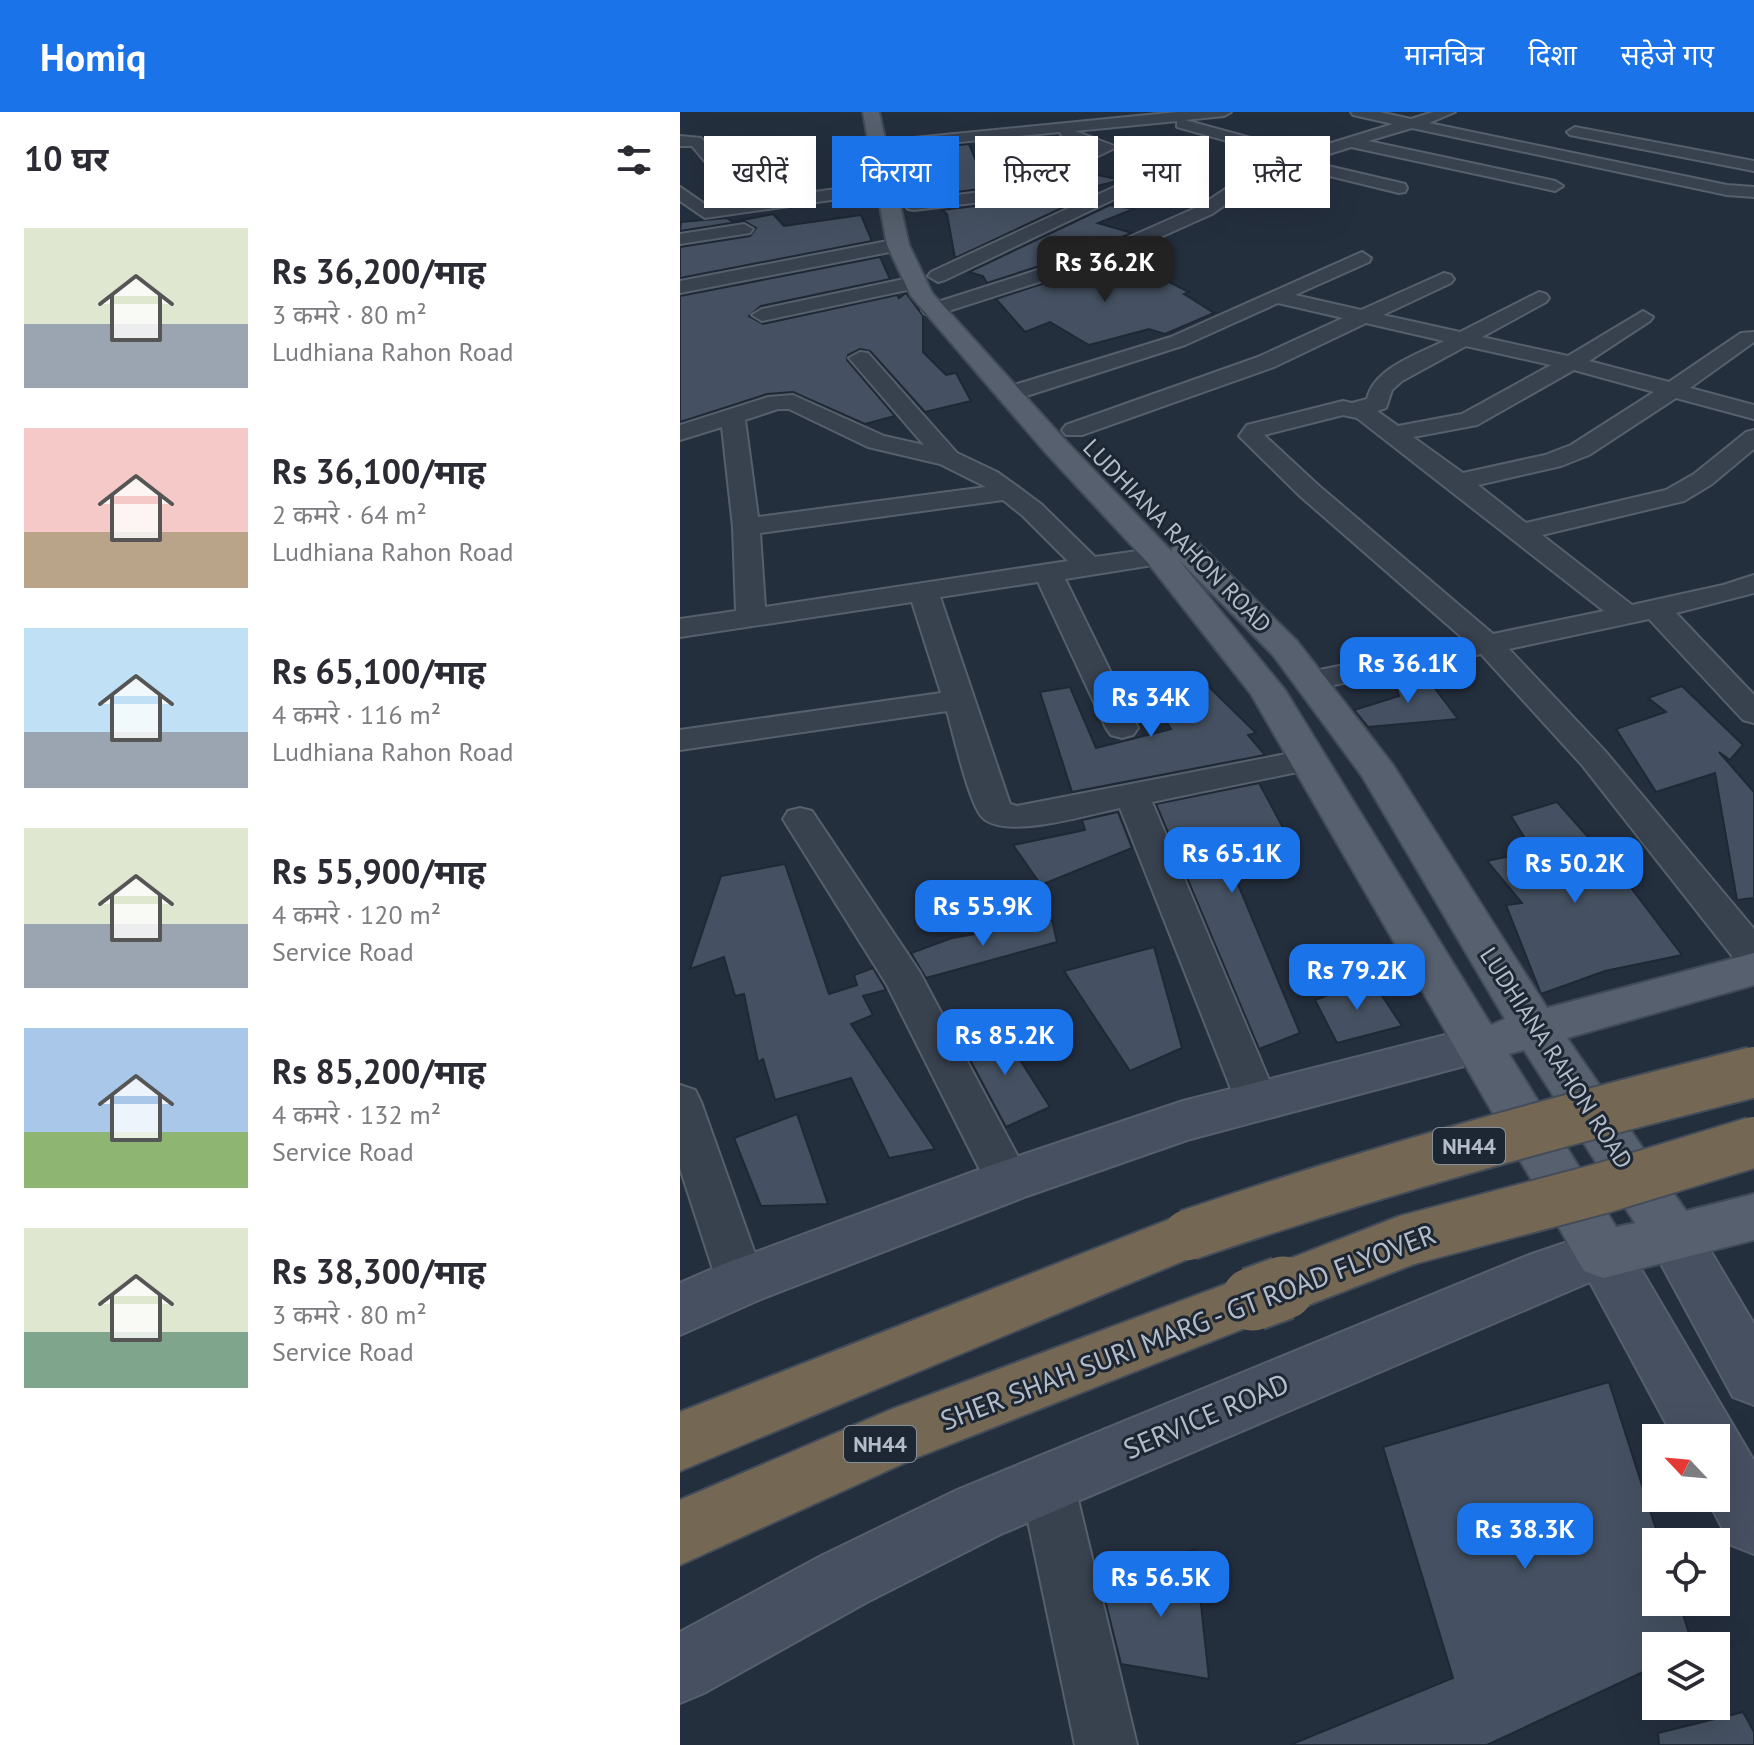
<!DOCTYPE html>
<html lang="hi">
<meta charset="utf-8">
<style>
:root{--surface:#fff;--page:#f2f2f3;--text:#2b2b33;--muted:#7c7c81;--accent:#1a73e8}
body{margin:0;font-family:"PT Sans","Noto Sans Devanagari",sans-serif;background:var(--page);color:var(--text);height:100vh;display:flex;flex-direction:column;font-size:30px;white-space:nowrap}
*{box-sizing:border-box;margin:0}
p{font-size:26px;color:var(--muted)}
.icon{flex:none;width:44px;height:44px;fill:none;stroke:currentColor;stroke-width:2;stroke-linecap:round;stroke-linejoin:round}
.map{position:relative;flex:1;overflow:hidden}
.panel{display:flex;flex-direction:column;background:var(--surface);width:680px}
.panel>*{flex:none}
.banner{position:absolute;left:24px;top:24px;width:760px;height:72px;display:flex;gap:16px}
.needle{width:52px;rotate:296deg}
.buttons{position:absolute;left:962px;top:1312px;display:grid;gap:16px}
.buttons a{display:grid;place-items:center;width:88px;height:88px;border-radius:0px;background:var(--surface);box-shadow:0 8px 32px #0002;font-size:40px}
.price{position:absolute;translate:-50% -68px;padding:0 18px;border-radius:16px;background:var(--accent);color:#fff;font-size:26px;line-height:52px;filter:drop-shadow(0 2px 4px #0008)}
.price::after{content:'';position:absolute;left:50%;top:48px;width:24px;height:18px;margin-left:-12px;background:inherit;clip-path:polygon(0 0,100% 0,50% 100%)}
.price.on{background:#222;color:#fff}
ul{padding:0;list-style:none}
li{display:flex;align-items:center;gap:24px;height:200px;padding:0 24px}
li span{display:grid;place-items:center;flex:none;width:224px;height:160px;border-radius:0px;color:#555}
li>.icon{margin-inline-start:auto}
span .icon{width:96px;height:96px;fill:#fffc;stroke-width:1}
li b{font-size:34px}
h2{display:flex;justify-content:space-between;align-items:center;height:96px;padding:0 24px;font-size:34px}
.pill{padding:0 28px;border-radius:0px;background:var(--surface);box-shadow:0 8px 32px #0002;font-size:28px;line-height:72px}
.pill.on{background:var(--accent);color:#fff}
header{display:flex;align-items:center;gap:48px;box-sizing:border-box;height:112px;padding:0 40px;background:var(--accent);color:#fff}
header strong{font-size:38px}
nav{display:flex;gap:44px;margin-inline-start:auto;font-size:28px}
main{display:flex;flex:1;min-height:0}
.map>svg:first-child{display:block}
</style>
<header>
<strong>Homiq</strong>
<nav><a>मानचित्र</a><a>दिशा</a><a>सहेजे गए</a></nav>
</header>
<main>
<section class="panel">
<h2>10 घर<svg class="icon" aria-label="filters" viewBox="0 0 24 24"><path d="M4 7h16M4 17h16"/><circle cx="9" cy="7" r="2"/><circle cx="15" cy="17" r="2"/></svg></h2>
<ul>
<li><span style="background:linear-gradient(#dfe7d0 60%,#9aa5b1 0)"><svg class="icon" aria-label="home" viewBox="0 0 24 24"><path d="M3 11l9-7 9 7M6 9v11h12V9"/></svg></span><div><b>Rs 36,200/माह</b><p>3 कमरे · 80 m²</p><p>Ludhiana Rahon Road</p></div></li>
<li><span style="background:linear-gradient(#f6c9c9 65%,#b9a48a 0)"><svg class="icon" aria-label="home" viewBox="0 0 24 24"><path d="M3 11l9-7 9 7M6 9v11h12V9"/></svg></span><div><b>Rs 36,100/माह</b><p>2 कमरे · 64 m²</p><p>Ludhiana Rahon Road</p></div></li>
<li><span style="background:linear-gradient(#bfe0f5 65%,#9aa5b1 0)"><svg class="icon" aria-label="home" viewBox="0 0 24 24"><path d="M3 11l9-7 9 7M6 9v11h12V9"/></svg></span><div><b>Rs 65,100/माह</b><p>4 कमरे · 116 m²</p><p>Ludhiana Rahon Road</p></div></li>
<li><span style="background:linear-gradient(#dfe7d0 60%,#9aa5b1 0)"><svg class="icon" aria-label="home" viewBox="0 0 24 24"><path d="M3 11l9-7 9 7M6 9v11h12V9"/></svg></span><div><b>Rs 55,900/माह</b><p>4 कमरे · 120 m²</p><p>Service Road</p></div></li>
<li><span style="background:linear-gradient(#a9c7e8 65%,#8fb573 0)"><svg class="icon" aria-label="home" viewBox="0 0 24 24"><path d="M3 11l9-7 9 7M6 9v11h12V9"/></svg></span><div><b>Rs 85,200/माह</b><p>4 कमरे · 132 m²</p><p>Service Road</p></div></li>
<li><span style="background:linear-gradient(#dfe7d0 65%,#7fa58c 0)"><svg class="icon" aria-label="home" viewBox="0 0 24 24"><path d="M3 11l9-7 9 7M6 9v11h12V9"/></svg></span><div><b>Rs 38,300/माह</b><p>3 कमरे · 80 m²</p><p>Service Road</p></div></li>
</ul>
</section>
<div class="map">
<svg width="1074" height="1633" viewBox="0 0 1074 1633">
<rect width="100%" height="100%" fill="#242f3e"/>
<g fill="#455162" stroke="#1f2835" stroke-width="2">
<path d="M 289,32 L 299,56 L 327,44 L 368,52 L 316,75 L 261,82 L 260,72 L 276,70 L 248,36 Z"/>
<path d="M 395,58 L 441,68 L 382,83 L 401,87 L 275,146 L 267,102 L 262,98 L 328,90 Z"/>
<path d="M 430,93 L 454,97 L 418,111 L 452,121 L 409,138 L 307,171 L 303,164 L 289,160 Z"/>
<path d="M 93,102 L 104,114 L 181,103 L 192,129 L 0,166 L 0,135 L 70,124 L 76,116 L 64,109 L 0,119 L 1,110 L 47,106 L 53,110 Z"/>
<path d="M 200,145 L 210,167 L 81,194 L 69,204 L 83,212 L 217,183 L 219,186 L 226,181 L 243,204 L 243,240 L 266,263 L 276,261 L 291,289 L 245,300 L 190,239 L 180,237 L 168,243 L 167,248 L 215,304 L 185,312 L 113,280 L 87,282 L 0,310 L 0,184 Z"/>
<path d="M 441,146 L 509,180 L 504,182 L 534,201 L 485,222 L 469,217 L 409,233 L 370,210 L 345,220 L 316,187 Z"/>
<path d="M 741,558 L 778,607 L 688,615 L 674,598 L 719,584 L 714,568 Z"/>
<path d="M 525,571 L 576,621 L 568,623 L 585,643 L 392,680 L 360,580 L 390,575 L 416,636 L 491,617 L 472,585 Z"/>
<path d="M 1002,574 L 1063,633 L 1050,648 L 1039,640 L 1074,680 L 1074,786 L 1057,788 L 1035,661 L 976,680 L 936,617 L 986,600 L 968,586 Z"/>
<path d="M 579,671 L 607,723 L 544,739 L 620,921 L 579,937 L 476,692 Z"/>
<path d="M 877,690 L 939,760 L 1002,843 L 925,859 L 861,882 L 826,793 L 842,791 L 807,749 L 853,739 L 831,704 Z"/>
<path d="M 438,700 L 452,736 L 361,773 L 333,733 L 405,718 L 402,708 Z"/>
<path d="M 105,752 L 149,882 L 177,873 L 174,863 L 193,856 L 204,874 L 206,878 L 183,884 L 193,903 L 171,912 L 255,1037 L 209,1046 L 171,966 L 95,988 L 83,947 L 78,950 L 64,882 L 55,884 L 44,845 L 10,857 L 41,764 Z"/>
<path d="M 372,808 L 377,830 L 246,866 L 231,841 L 272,826 Z"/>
<path d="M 474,835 L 502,936 L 450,959 L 384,859 Z"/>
<path d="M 691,867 L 722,914 L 657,931 L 635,888 Z"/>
<path d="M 319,915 L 370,995 L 326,1015 L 281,931 Z"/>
<path d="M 117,1002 L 148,1092 L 81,1094 L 54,1026 Z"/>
<path d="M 929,1270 L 976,1417 L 976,1490 L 999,1490 L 1013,1534 L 976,1534 L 976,1554 L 807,1633 L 610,1633 L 773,1566 L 703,1335 Z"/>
<path d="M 515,1437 L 529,1567 L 441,1552 L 423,1480 Z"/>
<path d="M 1063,1600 L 1074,1620 L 1074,1633 L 979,1633 L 978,1621 Z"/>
</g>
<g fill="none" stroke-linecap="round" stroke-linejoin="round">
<defs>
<g id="street">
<path d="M 498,0 L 551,0 L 544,4 L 505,8 L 622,40 L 713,12 L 673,3 L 671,0 L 699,0 L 731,7 L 753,0 L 775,0 L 749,11 L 1047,73 L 1074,75 L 1074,85 L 1047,83 L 732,16 L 688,29 L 875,69 L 883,74 L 875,79 L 671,35 L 627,49 L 725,72 L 727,76 L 725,80 L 719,81 L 609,54 L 595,58 L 532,102 L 434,146 L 259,202 L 245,202 L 242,198 L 245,194 L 420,138 L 520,94 L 583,52 L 605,45 L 497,15 L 497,9 L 395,19 L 437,35 L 327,87 L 234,98 L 228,97 L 225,93 L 228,89 L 317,78 L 415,35 L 382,24 L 380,20 L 198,38 L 193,36 L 193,30 Z"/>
<path d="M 895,15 L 1074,49 L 1074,59 L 890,23 L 887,20 Z"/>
<path d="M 0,24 L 21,26 L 76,88 L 207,70 L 215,75 L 207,80 L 25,106 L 0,89 L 0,75 L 29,95 L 60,91 L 12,34 L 0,34 Z"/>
<path d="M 458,64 L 466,69 L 464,73 L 265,168 L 258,170 L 248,164 L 251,160 Z"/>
<path d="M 64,112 L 73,117 L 70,121 L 0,132 L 0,122 Z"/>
<path d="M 218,127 L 225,129 L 227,133 L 225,137 L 0,181 L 0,169 Z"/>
<path d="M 682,140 L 691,146 L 689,150 L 615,183 L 681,198 L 764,161 L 771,163 L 774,167 L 771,171 L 703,203 L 780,220 L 859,180 L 866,182 L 869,186 L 866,190 L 802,225 L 888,244 L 963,199 L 973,205 L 970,209 L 909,249 L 989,270 L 1061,221 L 1074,220 L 1074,230 L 1010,276 L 1074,293 L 1074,307 L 996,286 L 909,343 L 881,354 L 798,373 L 846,411 L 986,378 L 1014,362 L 1066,320 L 1074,318 L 1074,337 L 1032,372 L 1004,389 L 862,423 L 952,493 L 1043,473 L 1074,463 L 1074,481 L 996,501 L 1074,583 L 1074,611 L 1063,608 L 969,507 L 829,537 L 925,639 L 1074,817 L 1074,858 L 1060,854 L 902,653 L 801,542 L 630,578 L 619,576 L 615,569 L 619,562 L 630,560 L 785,528 L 620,384 L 559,324 L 567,313 L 663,289 L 672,291 L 687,287 C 694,256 738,242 764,229 L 686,211 L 594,255 L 402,323 L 386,323 L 382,318 L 386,313 L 578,245 L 663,206 L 598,191 L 505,233 L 337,287 L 321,287 L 318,282 L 321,277 L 491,225 ZM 786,234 L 871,253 L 782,302 L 718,314 L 697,299 L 706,296 L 712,278 L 722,269 ZM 894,258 L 974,280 L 891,333 L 865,343 L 783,361 L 733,325 L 797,313 ZM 663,303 L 677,306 L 924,499 L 813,522 L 638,373 L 584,323 Z"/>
<path d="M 234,165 L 241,167 L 244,171 L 241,175 L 82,209 L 72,203 L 82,197 Z"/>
<path d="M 180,240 L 188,241 L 277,341 L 317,360 L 338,375 L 361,392 L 415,445 L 479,436 L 489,438 L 493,444 L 489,450 L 479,452 L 385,467 L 458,616 L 453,623 L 442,626 L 431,623 L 426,616 L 358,470 L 260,485 L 330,692 L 337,694 L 627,638 L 639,641 L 644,648 L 639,655 L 627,658 L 472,690 L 597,987 L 591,999 L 576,1004 L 561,999 L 555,987 L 440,696 C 410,702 324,729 302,705 C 289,691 273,621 267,599 L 0,638 L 0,618 L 261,581 L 232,490 L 0,525 L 0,507 L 56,499 L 53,415 L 42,315 L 0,328 L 0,313 L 88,285 L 113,283 L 204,324 L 244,333 L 169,246 ZM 98,297 L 109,297 L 188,335 L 260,352 L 306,375 L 78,405 L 65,308 ZM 323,388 L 343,404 L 388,449 L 85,495 L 80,421 Z"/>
<path d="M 120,696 L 132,699 L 239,859 L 351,1069 L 344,1082 L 328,1088 L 312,1082 L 207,873 L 103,707 L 108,699 Z"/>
<path d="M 0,973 L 15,978 L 21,990 L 85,1170 L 78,1185 L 61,1191 L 44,1185 L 37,1170 L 0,1056 Z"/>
<path d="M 367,1344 L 386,1352 L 394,1371 L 457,1633 L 395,1633 L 340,1371 L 348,1352 Z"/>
</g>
<g id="secondary">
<path d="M 797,915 L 814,920 L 821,933 L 814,946 L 507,1028 L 347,1084 L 81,1187 L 0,1223 L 0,1171 L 41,1153 L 309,1054 L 503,989 Z"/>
<path d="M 993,1101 L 1012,1108 L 1074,1212 L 1074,1293 L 1053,1285 L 966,1124 L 974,1108 Z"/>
<path d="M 923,1118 L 942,1125 L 1074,1349 L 1074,1442 L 1051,1433 L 1027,1386 L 1036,1386 L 1036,1326 L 994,1326 L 910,1170 L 321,1422 L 187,1490 L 24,1581 L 0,1591 L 0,1520 L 141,1444 L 277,1378 L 849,1143 Z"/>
</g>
<path id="primary" d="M 183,0 L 199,0 L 229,133 L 252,181 L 385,328 L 494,442 L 491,438 L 496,431 L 507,429 L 518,431 L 617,529 L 713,653 L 867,896 L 1074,841 L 1074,873 L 887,926 L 1006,1099 L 1074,1082 L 1074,1128 L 923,1166 L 904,1159 L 571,582 L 468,451 L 365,340 L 231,184 L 207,133 ZM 498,447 L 593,543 L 682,664 L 825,907 L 811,913 L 605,578 ZM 844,938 L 955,1111 L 936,1115 L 829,942 Z"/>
<g id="highway">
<path d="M 508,1100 L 527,1107 L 535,1123 L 527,1139 L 0,1359 L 0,1300 Z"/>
<path d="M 573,1162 L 593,1169 L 601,1187 L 593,1205 L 233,1347 L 0,1453 L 0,1388 L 212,1297 Z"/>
</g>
</defs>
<use href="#street" stroke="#565f6c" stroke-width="4"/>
<use href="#secondary" stroke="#565f6c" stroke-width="4"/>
<use href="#primary" stroke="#414a57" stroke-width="4"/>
<use href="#highway" stroke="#434c59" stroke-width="4"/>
<use href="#street" fill="#38414e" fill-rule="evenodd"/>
<use href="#secondary" fill="#465061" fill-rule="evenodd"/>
<use href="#primary" fill="#56606e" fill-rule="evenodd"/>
<use href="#highway" fill="#746855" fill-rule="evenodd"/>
<defs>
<g id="highway-bridge-far1">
<path d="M 508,1123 C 694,1059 883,1008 1074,960"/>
<path d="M 598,1178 L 727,1128 L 923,1076 L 1074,1030"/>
</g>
<path id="highway-bridge" d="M 573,1187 L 603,1176"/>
</defs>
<use href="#highway-bridge-far1" stroke="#434c59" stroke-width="54" stroke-linecap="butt"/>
<use href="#highway-bridge" stroke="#434c59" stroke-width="67" stroke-linecap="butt"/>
<use href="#highway-bridge-far1" stroke="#746855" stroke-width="50"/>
<use href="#highway-bridge" stroke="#746855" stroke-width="63"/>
</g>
<g text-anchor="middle" stroke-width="6" stroke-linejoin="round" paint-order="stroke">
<g fill="#1d2633" stroke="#878f9c" stroke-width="2">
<rect x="753" y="1016" width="72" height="36" rx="6"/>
<rect x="164" y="1314" width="72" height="36" rx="6"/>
</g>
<g font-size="22" font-weight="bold" fill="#b4bcc9">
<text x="789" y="1042">NH44</text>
<text x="200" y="1340">NH44</text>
</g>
<g font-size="24" fill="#b4bcc9" stroke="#1d2633">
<text transform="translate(497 424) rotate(46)" y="8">LUDHIANA RAHON ROAD</text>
<text transform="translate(876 946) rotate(57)" y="8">LUDHIANA RAHON ROAD</text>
</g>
<g font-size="28" fill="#b4bcc9" stroke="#1d2633">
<text transform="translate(508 1215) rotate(-21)" y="10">SHER SHAH SURI MARG - GT ROAD FLYOVER</text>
<text transform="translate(526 1304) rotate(-23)" y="10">SERVICE ROAD</text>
</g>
</g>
</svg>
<div class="buttons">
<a><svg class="needle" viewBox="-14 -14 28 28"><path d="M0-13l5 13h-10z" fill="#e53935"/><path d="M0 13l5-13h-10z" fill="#7c7c81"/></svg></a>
<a><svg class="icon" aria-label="locate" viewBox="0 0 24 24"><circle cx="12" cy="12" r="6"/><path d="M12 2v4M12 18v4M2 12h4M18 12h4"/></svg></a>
<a><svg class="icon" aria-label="layers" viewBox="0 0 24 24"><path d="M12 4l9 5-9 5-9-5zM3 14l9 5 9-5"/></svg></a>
</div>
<b class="price on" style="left:425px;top:192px">Rs 36.2K</b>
<b class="price" style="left:728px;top:593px">Rs 36.1K</b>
<b class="price" style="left:471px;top:627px">Rs 34K</b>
<b class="price" style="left:552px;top:783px">Rs 65.1K</b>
<b class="price" style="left:895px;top:793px">Rs 50.2K</b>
<b class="price" style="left:303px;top:836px">Rs 55.9K</b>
<b class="price" style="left:677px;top:900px">Rs 79.2K</b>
<b class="price" style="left:325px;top:965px">Rs 85.2K</b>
<b class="price" style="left:845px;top:1459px">Rs 38.3K</b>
<b class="price" style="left:481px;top:1507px">Rs 56.5K</b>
<div class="banner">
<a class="pill">खरीदें</a>
<a class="pill on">किराया</a>
<a class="pill">फ़िल्टर</a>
<a class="pill">नया</a>
<a class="pill">फ़्लैट</a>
</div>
</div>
</main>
